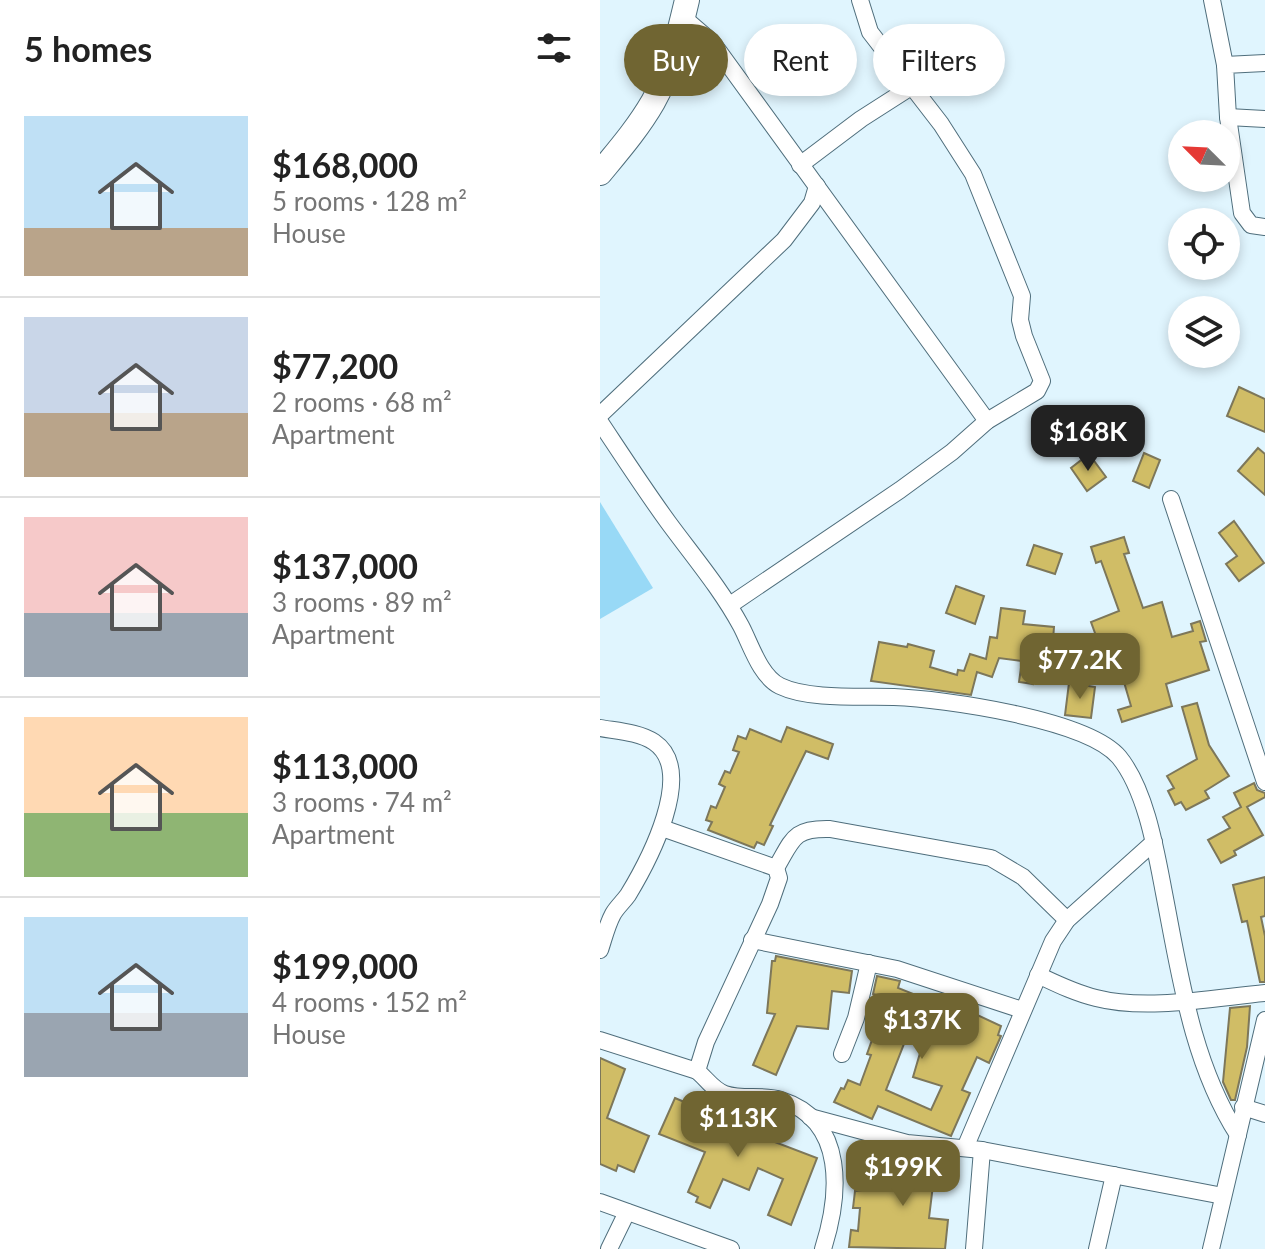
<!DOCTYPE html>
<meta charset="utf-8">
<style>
:root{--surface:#fff;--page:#f6f6f6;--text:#222;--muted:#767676;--line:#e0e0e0;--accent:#706532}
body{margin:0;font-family:Lato,sans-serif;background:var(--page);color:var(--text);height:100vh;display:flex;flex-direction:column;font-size:30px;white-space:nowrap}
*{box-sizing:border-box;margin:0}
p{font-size:26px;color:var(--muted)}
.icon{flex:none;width:44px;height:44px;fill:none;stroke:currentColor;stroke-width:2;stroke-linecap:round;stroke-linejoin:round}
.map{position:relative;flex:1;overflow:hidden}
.panel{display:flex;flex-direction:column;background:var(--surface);width:600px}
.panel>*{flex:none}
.guide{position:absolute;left:24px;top:24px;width:520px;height:72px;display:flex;gap:16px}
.needle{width:52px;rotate:294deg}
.buttons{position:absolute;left:568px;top:120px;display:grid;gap:16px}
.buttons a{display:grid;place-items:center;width:72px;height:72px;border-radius:50%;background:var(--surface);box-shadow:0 4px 12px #0003;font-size:40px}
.price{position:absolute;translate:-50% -68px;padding:0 18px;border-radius:16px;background:var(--accent);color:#fff;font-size:26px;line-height:52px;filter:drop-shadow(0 2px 4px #0008)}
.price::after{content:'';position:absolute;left:50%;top:48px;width:24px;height:18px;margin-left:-12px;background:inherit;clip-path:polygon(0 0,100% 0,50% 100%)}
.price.on{background:#222;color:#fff}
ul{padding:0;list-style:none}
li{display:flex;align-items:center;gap:24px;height:200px;padding:0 24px}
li+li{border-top:2px solid var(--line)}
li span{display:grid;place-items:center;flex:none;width:224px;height:160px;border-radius:0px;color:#555}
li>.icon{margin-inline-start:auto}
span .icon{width:96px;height:96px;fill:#fffc;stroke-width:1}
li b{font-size:34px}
h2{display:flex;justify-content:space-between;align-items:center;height:96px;padding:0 24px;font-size:34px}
.tag{padding:0 28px;border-radius:36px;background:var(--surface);box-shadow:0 4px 12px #0003;font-size:28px;line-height:72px}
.tag.on{background:var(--accent);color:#fff}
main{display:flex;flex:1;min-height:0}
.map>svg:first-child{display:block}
</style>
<main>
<section class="panel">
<h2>5 homes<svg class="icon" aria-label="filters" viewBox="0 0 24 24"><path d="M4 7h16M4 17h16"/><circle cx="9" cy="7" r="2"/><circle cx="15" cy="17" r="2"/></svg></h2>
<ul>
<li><span style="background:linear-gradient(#bfe0f5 70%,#b9a48a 0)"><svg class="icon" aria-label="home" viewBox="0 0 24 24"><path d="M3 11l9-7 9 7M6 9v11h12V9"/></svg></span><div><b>$168,000</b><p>5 rooms · 128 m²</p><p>House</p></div></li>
<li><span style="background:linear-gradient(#c9d6e8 60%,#b9a48a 0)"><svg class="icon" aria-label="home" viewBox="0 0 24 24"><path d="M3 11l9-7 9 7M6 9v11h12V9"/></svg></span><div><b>$77,200</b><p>2 rooms · 68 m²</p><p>Apartment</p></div></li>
<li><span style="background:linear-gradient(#f6c9c9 60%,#9aa5b1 0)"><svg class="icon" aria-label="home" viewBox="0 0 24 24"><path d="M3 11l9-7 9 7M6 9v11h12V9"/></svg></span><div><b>$137,000</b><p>3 rooms · 89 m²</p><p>Apartment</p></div></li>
<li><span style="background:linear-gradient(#ffd9b3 60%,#8fb573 0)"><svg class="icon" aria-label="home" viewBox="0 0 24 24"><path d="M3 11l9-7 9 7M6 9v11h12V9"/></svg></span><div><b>$113,000</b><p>3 rooms · 74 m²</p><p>Apartment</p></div></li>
<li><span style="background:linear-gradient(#bfe0f5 60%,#9aa5b1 0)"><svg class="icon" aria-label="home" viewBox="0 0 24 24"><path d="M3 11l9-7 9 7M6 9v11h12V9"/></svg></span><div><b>$199,000</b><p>4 rooms · 152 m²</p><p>House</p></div></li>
</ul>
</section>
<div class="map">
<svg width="665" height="1249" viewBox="0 0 665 1249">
<rect width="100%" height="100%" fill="#e0f5fe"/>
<path fill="#98d9f6" d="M 0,502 L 53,588 L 0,619 Z"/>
<g fill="#d0bd66" stroke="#7d775a" stroke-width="2" fill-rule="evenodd">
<path d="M 639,387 L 665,399 L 665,432 L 627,416 Z"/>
<path d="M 658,448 L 665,454 L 665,495 L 638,471 Z"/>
<path d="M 544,453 L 560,460 L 549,488 L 533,481 Z"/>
<path d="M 489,454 L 506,477 L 487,491 L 471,468 Z"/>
<path d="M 634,521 L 664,563 L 639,581 L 626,564 L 637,556 L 619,533 Z"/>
<path d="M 524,537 L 529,553 L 524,554 L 543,608 L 562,602 L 572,637 L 593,631 L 591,624 L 600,621 L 606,641 L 600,642 L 609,670 L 566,684 L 572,706 L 522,722 L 518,710 L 531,706 L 524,682 L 529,680 L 526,671 L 529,670 L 519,637 L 499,644 L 491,622 L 519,611 L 501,561 L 496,563 L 491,547 Z"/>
<path d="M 434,545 L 462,554 L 455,574 L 427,565 Z"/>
<path d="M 356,586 L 384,596 L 375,624 L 346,613 Z"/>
<path d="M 401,608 L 425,611 L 423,624 L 454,627 L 451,665 L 436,663 L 433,684 L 419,682 L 422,661 L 399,658 L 392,677 L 377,672 L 371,695 L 271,681 L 279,642 L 307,647 L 308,644 L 334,651 L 330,667 L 357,675 L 358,670 L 364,671 L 370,654 L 386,659 L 390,637 L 397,638 Z"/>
<path d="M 469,683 L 495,687 L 491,718 L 465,715 Z"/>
<path d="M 597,703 L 609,745 L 629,776 L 605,791 L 609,798 L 586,810 L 581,802 L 575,805 L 568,791 L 574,788 L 567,776 L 597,759 L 582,707 Z"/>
<path d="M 187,727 L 233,744 L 228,759 L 206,751 L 170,825 L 173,826 L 164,845 L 157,842 L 154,848 L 108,830 L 112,822 L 106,820 L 111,806 L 116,808 L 125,787 L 119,784 L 125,771 L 130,773 L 139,752 L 133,750 L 138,736 L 146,739 L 150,729 L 181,742 Z"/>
<path d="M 654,783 L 657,790 L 665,793 L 665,797 L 647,807 L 663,835 L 634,851 L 636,855 L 621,863 L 608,840 L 630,828 L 623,817 L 641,807 L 634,793 Z"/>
<path d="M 665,877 L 665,916 L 661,917 L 665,936 L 665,982 L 660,982 L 647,921 L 642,922 L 633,885 Z"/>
<path d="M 176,956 L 252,971 L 249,993 L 232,991 L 228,1029 L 197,1026 L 176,1075 L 153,1065 L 175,1014 L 167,1013 L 172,961 L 175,961 Z"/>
<path d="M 277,976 L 300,981 L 298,988 L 338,1004 L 342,995 L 361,1004 L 360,1007 L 401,1026 L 398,1035 L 401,1036 L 389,1063 L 377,1057 L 362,1090 L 370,1093 L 351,1136 L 278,1106 L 272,1119 L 234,1102 L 241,1088 L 244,1089 L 248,1080 L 260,1085 L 271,1055 L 267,1054 L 272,1040 L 277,1041 L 280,1032 L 287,1035 L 302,1000 L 273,994 ZM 318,1008 L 332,1012 L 313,1077 L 342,1086 L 331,1110 L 286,1090 Z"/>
<path d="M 650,1006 L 647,1047 L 635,1100 L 631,1100 L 623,1082 L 630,1008 Z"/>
<path d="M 0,1058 L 25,1069 L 7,1118 L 49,1136 L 34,1172 L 18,1165 L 16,1171 L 0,1164 Z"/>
<path d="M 75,1098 L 96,1107 L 94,1113 L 121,1125 L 122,1122 L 217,1158 L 191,1225 L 168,1215 L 183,1179 L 158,1168 L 149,1190 L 123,1179 L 110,1208 L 96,1202 L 98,1197 L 88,1192 L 105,1152 L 59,1134 Z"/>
<path d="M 318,1155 L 355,1159 L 355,1168 L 348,1168 L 349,1185 L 333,1185 L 329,1218 L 348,1220 L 345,1249 L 249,1247 L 251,1230 L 258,1231 L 260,1208 L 253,1208 L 255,1191 L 263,1191 L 263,1185 L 288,1188 L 291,1164 L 316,1167 Z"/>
</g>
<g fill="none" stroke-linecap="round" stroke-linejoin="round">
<defs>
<g id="street">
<path d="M 612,0 L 625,65"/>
<path d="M 83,17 L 112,42 L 387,421"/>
<path d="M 665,63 L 625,65 L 628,117 L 642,213 L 651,225 L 665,227"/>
<path d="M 628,117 L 665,119"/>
<path d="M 200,165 L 261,119 L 311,87"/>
<path d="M 0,415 L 184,240 L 212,203 L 217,186"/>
<path d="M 0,422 C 22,455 44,489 68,522 C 93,556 121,589 141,626 C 151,645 160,676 180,686 C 209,700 261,696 294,697 C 343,699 487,719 519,757 C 546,790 556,851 564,893 C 580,975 592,1063 638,1135"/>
<path d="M 571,499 L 665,782"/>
<path d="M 130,605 L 300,490 L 352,452 L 387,421 L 437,391 L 442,381 L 424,336 L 420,320 L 422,296 L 373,174 L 341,124 L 270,32 L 260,0"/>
<path d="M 0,728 C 17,731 39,732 54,742 C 97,771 48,862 28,895 C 23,902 17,907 13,914 C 7,925 4,938 0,950"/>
<path d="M 62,828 L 176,868 L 179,878 L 170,904 L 106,1042 L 97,1071 C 106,1078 113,1090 125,1094 C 142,1100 163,1094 181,1100 C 247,1121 240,1196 223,1249"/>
<path d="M 176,868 C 193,839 193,828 230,829 L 391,858 L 423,877 L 467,920"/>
<path d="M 152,940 L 297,969 L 422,1010"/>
<path d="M 438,975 C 457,984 475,993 496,998 C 546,1011 613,998 665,993"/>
<path d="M 0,1040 L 97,1071"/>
<path d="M 242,1054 L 256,1018 L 269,963"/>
<path d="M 643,1107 L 665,1114"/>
<path d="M 210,1117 L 307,1143 L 382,1150 L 623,1196"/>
<path d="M 365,1148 L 453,941 L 467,920 L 554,842"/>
<path d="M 0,1202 L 131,1249"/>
<path d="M 9,1249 L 27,1212"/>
<path d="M 374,1249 L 382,1150"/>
<path d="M 497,1249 L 514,1175"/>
<path d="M 611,1249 L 665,1020"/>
</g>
<path id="secondary" d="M 0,173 C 19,150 38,128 53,102 C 70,72 79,34 87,0"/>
</defs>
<use href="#street" stroke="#4f6e7c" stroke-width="18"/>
<use href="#secondary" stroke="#4f6e7c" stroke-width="26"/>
<use href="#street" stroke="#fff" stroke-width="16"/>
<use href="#secondary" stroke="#fff" stroke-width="24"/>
</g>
</svg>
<div class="buttons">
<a><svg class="needle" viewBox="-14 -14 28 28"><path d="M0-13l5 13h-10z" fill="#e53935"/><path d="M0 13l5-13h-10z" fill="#767676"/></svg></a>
<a><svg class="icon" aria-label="locate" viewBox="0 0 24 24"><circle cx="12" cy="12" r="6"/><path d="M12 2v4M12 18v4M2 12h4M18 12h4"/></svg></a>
<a><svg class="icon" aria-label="layers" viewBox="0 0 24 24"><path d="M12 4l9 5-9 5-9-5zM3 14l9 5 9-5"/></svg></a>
</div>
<b class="price on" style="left:488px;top:473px">$168K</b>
<b class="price" style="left:480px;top:701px">$77.2K</b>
<b class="price" style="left:322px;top:1061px">$137K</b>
<b class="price" style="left:138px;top:1159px">$113K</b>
<b class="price" style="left:303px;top:1208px">$199K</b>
<div class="guide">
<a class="tag on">Buy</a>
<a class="tag">Rent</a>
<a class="tag">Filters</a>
</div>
</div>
</main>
